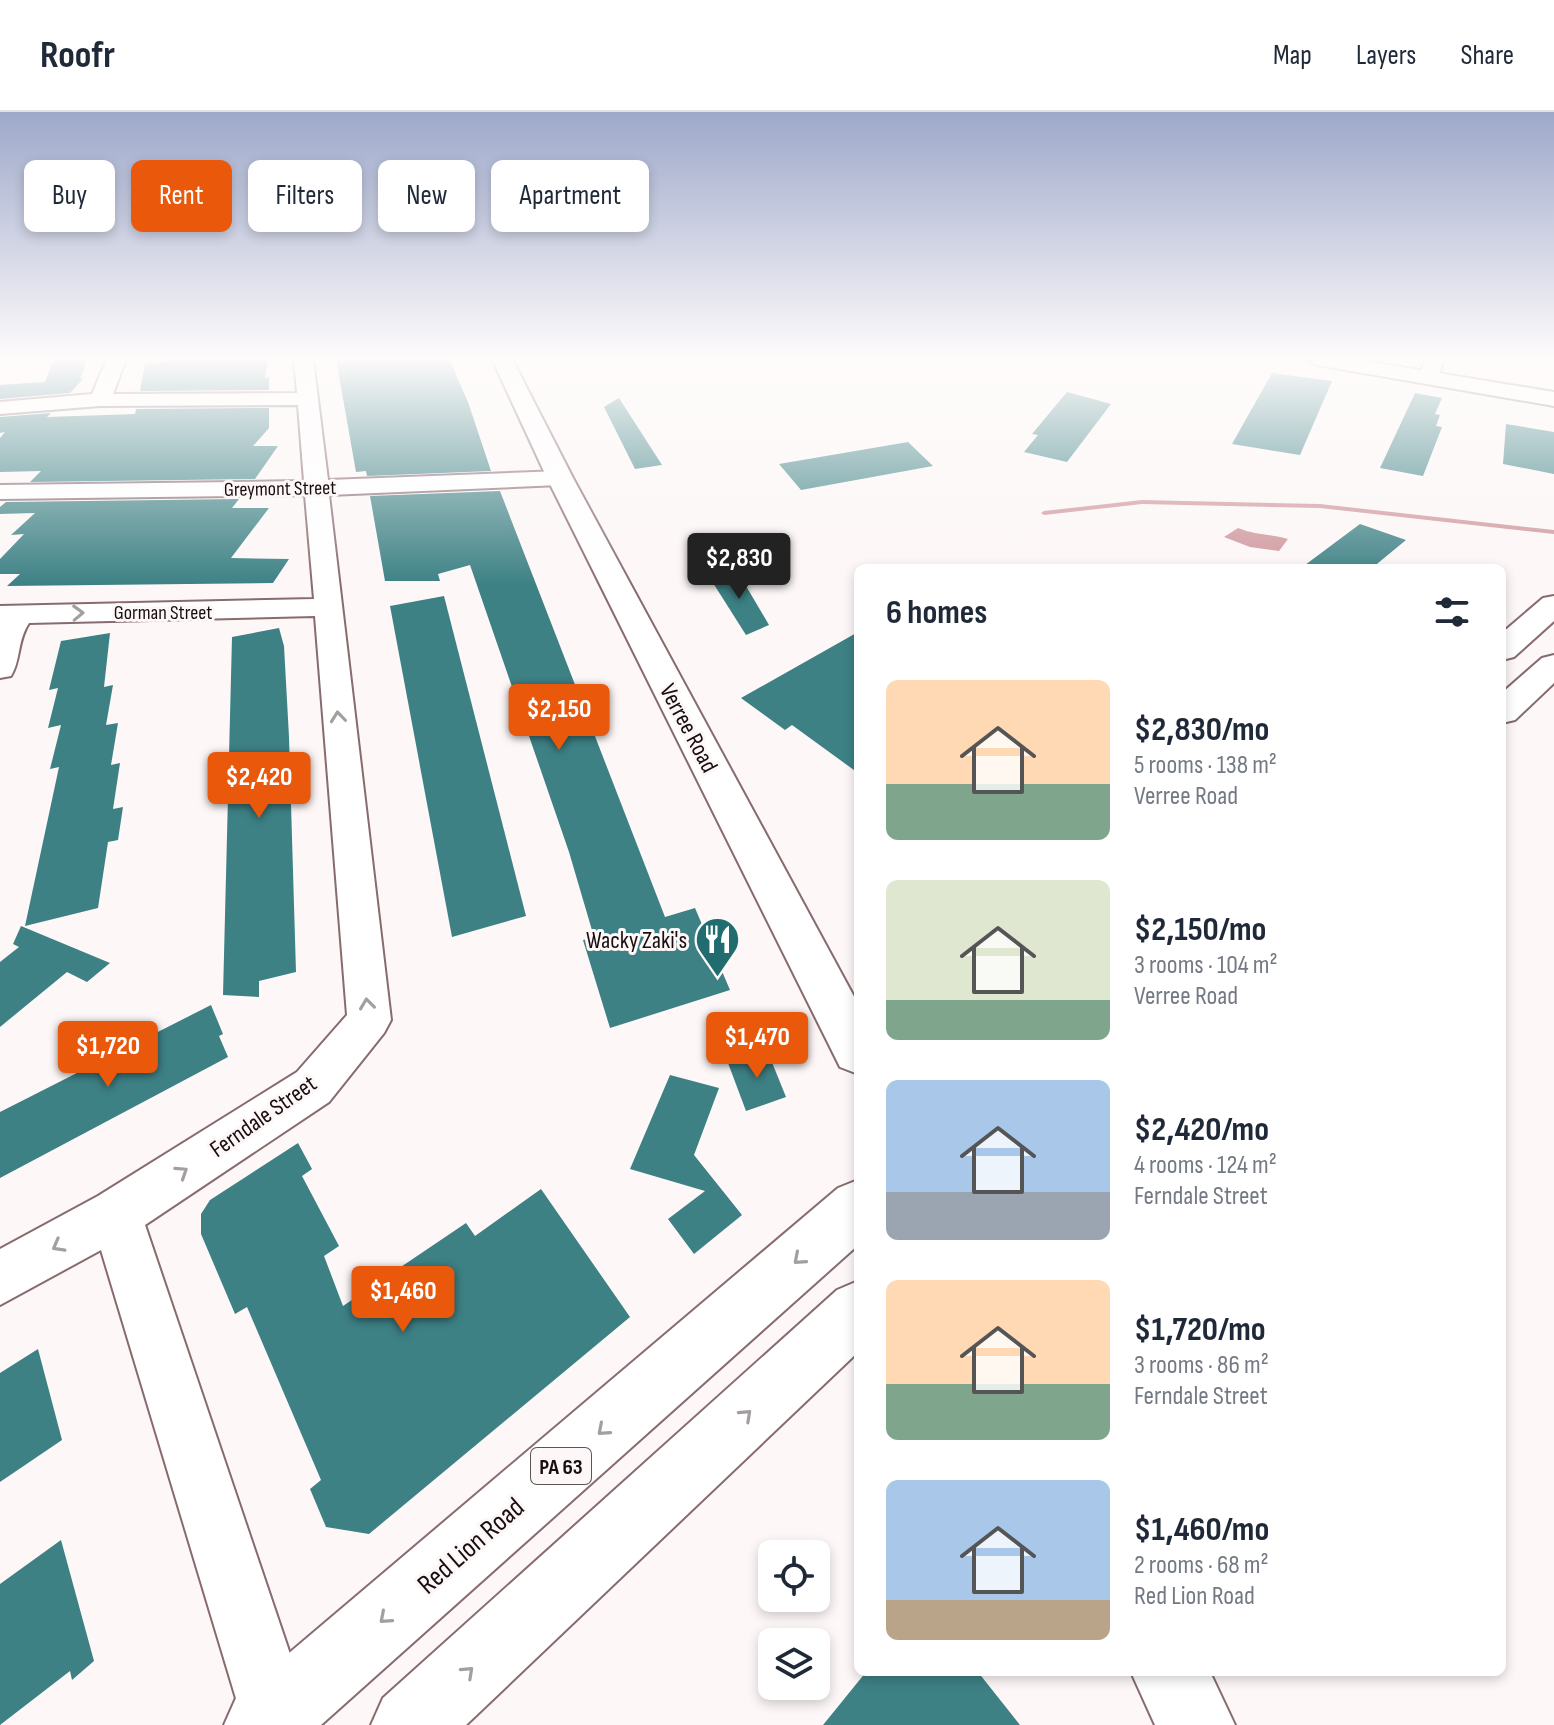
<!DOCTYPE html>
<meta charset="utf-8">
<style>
:root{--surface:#fff;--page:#f6f6f7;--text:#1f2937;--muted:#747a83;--line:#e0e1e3;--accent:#ea580c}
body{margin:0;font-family:"Sofia Sans Condensed",sans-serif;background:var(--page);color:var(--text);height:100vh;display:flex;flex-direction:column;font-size:30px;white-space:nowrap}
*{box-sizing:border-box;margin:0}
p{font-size:26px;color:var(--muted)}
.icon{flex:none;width:44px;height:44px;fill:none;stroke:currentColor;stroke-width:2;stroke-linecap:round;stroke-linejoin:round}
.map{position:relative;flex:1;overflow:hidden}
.side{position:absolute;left:854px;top:452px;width:652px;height:1112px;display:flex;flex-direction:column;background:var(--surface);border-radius:12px;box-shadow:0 4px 12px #0003}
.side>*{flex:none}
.banner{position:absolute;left:24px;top:48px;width:710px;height:72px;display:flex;gap:16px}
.tools{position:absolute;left:758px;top:1428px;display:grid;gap:16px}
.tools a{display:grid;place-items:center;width:72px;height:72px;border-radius:12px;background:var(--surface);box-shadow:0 4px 12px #0003;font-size:40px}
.price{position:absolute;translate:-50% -68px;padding:0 18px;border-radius:8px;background:var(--accent);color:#fff;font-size:26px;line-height:52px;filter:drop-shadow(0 2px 4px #0008)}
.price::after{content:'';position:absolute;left:50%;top:48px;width:24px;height:18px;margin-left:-12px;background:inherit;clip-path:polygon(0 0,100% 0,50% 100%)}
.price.current{background:#222;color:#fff}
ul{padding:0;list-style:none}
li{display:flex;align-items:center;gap:24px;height:200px;padding:0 32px}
li span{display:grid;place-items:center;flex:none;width:224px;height:160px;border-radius:12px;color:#555}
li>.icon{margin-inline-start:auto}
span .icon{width:96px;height:96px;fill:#fffc;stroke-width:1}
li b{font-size:34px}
h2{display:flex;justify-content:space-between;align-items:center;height:96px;padding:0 32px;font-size:34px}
.pill{padding:0 28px;border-radius:12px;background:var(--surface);box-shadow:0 4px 12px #0003;font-size:28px;line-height:72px}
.pill.current{background:var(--accent);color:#fff}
header{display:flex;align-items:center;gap:48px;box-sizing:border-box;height:112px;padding:0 40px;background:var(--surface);border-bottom:2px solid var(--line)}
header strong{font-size:38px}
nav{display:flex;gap:44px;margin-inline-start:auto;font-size:28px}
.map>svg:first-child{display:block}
</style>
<header>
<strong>Roofr</strong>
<nav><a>Map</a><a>Layers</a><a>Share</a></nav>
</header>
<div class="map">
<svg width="1554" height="1613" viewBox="0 0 1554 1613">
<rect width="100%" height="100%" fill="#fdf7f7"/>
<path fill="#ce959c" d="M 1238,416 C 1255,423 1271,422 1288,427 L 1279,439 L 1250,435 L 1224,425 Z"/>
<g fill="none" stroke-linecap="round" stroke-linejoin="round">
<path fill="#ce959c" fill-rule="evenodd" d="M 1142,388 L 1320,392 L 1554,418 L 1554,422 L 1320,396 L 1142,392 L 1044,403 L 1041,401 L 1044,399 Z"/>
</g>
<g fill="#3d8185">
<path d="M 54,247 L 87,247 L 80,267 L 84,266 L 70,281 L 0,287 L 0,273 L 45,270 Z"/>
<path d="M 185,247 L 268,247 L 265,266 L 269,265 L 269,278 L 140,279 L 145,252 Z"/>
<path d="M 336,247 L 449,247 L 468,290 L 491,359 L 367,364 L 366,359 L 356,360 Z"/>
<path d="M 1272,261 L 1332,269 L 1300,343 L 1232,332 Z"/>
<path d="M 1067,280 L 1111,292 L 1067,350 L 1024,340 L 1038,323 L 1032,322 Z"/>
<path d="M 1415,281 L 1442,286 L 1435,302 L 1440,303 L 1436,314 L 1442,315 L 1423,364 L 1380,356 Z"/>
<path d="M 619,286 L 662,353 L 635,357 L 604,295 Z"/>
<path d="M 269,296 L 269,316 L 253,334 L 278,334 L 255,367 L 30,370 L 41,359 L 0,360 L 0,326 L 5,320 L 0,321 L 0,305 L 51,301 L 47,305 L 135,302 L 136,297 Z"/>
<path d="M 1506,312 L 1554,320 L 1554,362 L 1503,352 Z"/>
<path d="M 908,330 L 933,354 L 801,378 L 779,352 Z"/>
<path d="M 500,379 L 665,805 L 695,796 L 730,878 L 610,916 L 583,828 L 594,825 L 569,740 L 470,453 L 438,462 L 440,469 L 385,469 L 370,384 Z"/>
<path d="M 239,387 L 232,396 L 269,396 L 231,446 L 289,447 L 273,471 L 7,474 L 20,462 L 0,462 L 0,447 L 24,422 L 11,423 L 35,401 L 0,402 L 0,395 L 6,390 Z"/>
<path d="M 1360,412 L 1406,428 L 1372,456 L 1301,456 Z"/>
<path d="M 736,457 L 769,513 L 746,523 L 708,463 Z"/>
<path d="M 444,484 L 526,804 L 452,825 L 390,494 Z"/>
<path d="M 279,516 L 284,534 L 289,625 L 296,860 L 259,869 L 259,885 L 223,883 L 232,525 Z"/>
<path d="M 858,520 L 858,661 L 792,613 L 785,618 L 741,586 Z"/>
<path d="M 110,521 L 104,575 L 113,573 L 106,613 L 118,611 L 111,653 L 120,651 L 113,697 L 123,695 L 118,728 L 108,730 L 98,796 L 25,814 L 59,655 L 50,657 L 61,613 L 48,616 L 58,576 L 49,578 L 61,529 Z"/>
<path d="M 21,814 L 110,851 L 87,870 L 67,860 L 0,915 L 0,850 L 19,835 L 13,832 Z"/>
<path d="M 211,893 L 223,922 L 219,924 L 228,945 L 0,1066 L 0,1000 Z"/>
<path d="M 767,938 L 786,985 L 746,999 L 728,951 Z"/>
<path d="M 670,963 L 719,976 L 694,1043 L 742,1103 L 694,1142 L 668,1107 L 705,1079 L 630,1057 Z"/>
<path d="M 298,1031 L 312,1057 L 302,1064 L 339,1134 L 324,1144 L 343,1194 L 466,1111 L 475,1124 L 541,1077 L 630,1205 L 369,1422 L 326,1415 L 310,1377 L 321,1368 L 247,1195 L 235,1202 L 201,1122 L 201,1102 L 210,1088 Z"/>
<path d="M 38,1237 L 62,1328 L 0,1370 L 0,1261 Z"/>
<path d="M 61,1428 L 94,1549 L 72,1568 L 70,1559 L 0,1613 L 0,1472 Z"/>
<path d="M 866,1560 L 978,1560 L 1020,1613 L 823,1613 Z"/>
</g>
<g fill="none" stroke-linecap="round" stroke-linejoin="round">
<defs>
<g id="minor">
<path d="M 107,247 L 126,247 L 113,282 L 297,281 L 294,247 L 313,247 L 328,368 L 560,359 L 572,366 L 560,373 L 329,383 L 391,908 L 384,921 L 329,990 L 145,1113 L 314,1613 L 244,1613 L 101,1138 L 0,1193 L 0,1137 L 98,1084 L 297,960 L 347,903 L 315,504 L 29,511 C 17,529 21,548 11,564 L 0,566 L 0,494 L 314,487 L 305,383 L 0,387 L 0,373 L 304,369 L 298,293 L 100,294 L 0,302 L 0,290 L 92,282 Z"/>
<path d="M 1425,247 L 1444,247 L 1437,270 L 1430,272 L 1420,266 Z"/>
</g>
<g id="secondary">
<path d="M 492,247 L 512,247 L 573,366 L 858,892 L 858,962 L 840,955 L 547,366 Z"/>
<path d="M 1131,1560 L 1210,1560 L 1235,1613 L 1155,1613 Z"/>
</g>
<g id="primary">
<path d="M 1307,247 L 1353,247 L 1554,280 L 1554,294 L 1317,253 Z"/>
<path d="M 1554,484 L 1554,509 L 1514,545 L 1502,548 L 1502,521 L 1543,486 Z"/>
<path d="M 1554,543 L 1554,571 L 1515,608 L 1502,611 L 1502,581 L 1542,546 Z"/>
<path d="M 858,1068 L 858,1133 L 321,1613 L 224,1613 L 236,1586 L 838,1076 Z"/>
<path d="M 858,1169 L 858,1240 L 466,1613 L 371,1613 L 383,1586 L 837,1178 Z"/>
</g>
</defs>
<use href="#minor" stroke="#876b6e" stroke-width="4"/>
<use href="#secondary" stroke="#876b6e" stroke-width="4"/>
<use href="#primary" stroke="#876b6e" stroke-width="4"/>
<use href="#minor" fill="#fff" fill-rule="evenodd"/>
<use href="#secondary" fill="#fff" fill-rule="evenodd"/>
<use href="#primary" fill="#fff" fill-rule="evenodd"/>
</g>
<defs><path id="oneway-chevron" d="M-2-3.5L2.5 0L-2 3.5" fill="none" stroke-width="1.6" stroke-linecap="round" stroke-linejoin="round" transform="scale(2)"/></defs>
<g stroke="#a39f9f">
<use href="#oneway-chevron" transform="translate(78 501) rotate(-2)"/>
<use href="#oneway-chevron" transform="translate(338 605) rotate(-96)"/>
<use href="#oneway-chevron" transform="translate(367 892) rotate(-97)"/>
<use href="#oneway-chevron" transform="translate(182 1060) rotate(-33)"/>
<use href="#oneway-chevron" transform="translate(58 1134) rotate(151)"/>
<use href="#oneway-chevron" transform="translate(799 1147) rotate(139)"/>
<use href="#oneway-chevron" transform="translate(746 1303) rotate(-43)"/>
<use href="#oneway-chevron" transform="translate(603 1318) rotate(139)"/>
<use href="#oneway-chevron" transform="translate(385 1506) rotate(139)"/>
<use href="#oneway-chevron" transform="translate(468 1560) rotate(-43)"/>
</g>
<linearGradient id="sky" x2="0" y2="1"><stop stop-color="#9da8ca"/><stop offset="0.52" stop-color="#fefbfb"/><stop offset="1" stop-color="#fefbfb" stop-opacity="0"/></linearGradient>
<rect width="1554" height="473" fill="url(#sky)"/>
<defs>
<symbol id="restaurant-pin" viewBox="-11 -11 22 30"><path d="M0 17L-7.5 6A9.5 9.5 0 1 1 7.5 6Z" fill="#206c6f" stroke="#fdf7f7"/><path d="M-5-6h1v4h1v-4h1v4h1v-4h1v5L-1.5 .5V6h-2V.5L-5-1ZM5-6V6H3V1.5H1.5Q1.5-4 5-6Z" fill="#fff"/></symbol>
</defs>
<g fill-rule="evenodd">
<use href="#restaurant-pin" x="692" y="802" width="51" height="69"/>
</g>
<g text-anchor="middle" stroke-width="6" stroke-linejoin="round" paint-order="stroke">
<g font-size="20" fill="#180e0f" stroke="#fdf7f7">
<text transform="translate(280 376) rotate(-1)" y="7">Greymont Street</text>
<text x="163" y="507">Gorman Street</text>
</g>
<rect fill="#fdf7f7" stroke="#5d5455" stroke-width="2" x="531" y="1336" width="60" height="36" rx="6"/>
<g font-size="22" font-weight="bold" fill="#180e0f">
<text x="561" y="1362">PA 63</text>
</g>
<g font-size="24" fill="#180e0f" stroke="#fdf7f7">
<text transform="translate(689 616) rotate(62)" y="8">Verree Road</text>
<text transform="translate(263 1004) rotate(-35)" y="8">Ferndale Street</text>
</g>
<g font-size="24" fill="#180e0f" stroke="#fdf7f7" text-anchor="end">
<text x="687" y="836">Wacky Zaki's</text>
</g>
<g font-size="28" fill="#180e0f" stroke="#fdf7f7">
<text transform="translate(470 1433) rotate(-41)" y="10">Red Lion Road</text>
</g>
</g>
</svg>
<div class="tools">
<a><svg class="icon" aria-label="locate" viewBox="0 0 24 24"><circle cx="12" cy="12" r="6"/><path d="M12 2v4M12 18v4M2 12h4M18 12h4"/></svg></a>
<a><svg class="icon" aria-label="layers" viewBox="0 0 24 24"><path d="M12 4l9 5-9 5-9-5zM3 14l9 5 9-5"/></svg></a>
</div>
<b class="price current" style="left:739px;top:489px">$2,830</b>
<b class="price" style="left:559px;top:640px">$2,150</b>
<b class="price" style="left:259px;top:708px">$2,420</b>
<b class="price" style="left:757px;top:968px">$1,470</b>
<b class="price" style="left:108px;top:977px">$1,720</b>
<b class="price" style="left:403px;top:1222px">$1,460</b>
<div class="banner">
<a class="pill">Buy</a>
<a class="pill current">Rent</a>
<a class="pill">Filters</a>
<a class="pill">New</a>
<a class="pill">Apartment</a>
</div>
<section class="side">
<h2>6 homes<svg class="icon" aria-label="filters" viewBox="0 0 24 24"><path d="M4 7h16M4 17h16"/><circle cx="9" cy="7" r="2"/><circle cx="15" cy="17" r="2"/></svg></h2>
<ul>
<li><span style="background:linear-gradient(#ffd9b3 65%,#7fa58c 0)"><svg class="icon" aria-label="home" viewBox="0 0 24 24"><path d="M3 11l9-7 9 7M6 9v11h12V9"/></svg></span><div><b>$2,830/mo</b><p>5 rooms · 138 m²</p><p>Verree Road</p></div></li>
<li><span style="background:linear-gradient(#dfe7d0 75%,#7fa58c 0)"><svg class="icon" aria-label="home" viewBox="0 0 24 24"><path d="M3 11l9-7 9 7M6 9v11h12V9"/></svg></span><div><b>$2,150/mo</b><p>3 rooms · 104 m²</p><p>Verree Road</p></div></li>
<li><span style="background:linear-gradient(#a9c7e8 70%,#9aa5b1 0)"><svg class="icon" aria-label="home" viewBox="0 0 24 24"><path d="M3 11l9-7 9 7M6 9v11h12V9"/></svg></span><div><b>$2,420/mo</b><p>4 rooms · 124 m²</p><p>Ferndale Street</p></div></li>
<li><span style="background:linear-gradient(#ffd9b3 65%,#7fa58c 0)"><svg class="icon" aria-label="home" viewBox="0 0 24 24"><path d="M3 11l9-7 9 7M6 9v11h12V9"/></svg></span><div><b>$1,720/mo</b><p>3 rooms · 86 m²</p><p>Ferndale Street</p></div></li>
<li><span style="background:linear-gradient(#a9c7e8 75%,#b9a48a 0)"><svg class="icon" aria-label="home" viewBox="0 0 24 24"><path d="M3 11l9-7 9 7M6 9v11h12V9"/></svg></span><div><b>$1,460/mo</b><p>2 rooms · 68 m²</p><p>Red Lion Road</p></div></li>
</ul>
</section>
</div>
